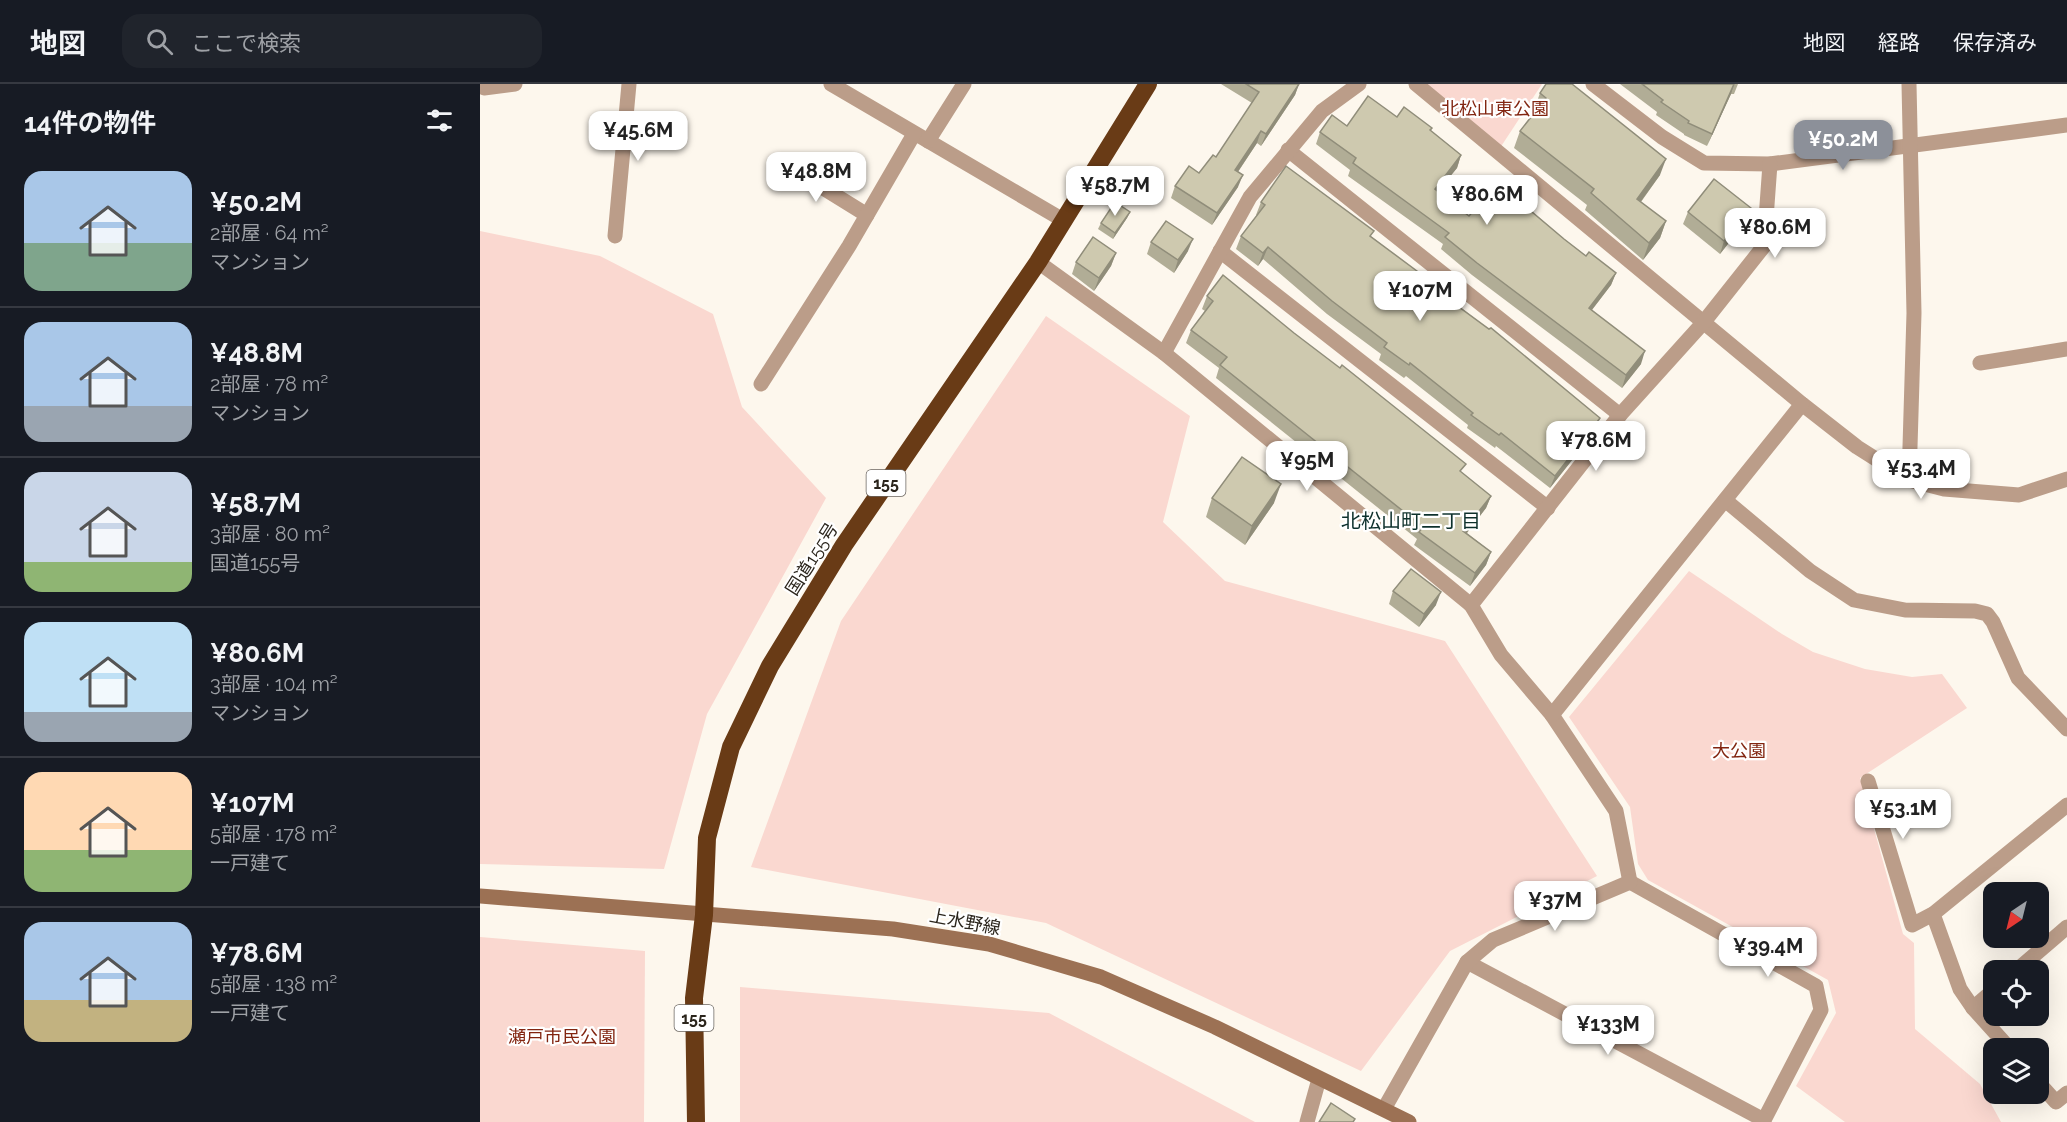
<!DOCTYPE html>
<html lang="ja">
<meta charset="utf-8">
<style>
:root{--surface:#171b24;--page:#20242c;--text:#f1f3f6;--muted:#9ea1a6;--line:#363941;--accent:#8c9099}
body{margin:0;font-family:Raleway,"Noto Sans JP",sans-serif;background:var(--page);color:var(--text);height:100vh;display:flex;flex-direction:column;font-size:22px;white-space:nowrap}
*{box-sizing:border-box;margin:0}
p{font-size:20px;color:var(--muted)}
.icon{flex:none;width:33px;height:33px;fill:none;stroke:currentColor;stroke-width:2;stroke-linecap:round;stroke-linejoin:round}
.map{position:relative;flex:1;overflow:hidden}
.details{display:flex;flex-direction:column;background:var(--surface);width:480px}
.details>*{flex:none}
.needle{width:39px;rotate:215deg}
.fabs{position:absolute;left:1503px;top:798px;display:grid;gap:12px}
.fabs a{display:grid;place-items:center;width:66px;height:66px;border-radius:12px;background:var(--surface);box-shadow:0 6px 24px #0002;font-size:30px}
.price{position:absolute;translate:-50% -51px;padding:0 14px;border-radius:12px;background:#fff;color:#222;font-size:20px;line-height:39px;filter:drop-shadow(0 2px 3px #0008)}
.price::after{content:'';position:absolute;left:50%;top:36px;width:18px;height:14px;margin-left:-9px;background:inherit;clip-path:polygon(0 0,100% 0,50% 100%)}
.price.active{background:var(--accent);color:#fff}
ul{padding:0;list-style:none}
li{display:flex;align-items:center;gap:18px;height:150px;padding:0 24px}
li+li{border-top:2px solid var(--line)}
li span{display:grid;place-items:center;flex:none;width:168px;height:120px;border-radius:18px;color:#555}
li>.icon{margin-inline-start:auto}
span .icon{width:72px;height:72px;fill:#fffc;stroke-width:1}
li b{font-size:26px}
h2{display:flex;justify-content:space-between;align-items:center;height:72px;padding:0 24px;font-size:26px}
header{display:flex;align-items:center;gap:36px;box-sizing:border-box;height:84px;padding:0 30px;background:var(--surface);border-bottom:2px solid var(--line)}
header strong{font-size:28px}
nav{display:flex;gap:33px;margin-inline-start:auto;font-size:21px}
.search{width:420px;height:54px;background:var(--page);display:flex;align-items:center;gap:15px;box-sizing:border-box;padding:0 21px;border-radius:18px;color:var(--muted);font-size:22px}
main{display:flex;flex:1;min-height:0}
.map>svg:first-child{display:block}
</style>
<header>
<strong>地図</strong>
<div class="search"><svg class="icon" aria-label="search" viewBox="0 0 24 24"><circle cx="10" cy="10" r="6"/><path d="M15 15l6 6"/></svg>ここで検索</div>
<nav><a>地図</a><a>経路</a><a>保存済み</a></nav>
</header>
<main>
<section class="details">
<h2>14件の物件<svg class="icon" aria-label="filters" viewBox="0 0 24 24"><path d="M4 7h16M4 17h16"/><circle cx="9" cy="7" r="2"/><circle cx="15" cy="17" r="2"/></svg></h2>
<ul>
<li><span style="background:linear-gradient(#a9c7e8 60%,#7fa58c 0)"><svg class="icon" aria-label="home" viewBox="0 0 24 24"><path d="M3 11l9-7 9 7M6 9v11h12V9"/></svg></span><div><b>¥50.2M</b><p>2部屋 · 64 m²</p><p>マンション</p></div></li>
<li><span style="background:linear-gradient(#a9c7e8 70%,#9aa5b1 0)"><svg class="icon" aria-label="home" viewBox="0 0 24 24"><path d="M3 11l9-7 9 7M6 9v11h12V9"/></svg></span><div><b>¥48.8M</b><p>2部屋 · 78 m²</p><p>マンション</p></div></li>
<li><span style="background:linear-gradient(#c9d6e8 75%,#8fb573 0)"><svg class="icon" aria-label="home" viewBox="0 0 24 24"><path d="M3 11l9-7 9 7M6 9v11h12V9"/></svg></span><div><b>¥58.7M</b><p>3部屋 · 80 m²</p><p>国道155号</p></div></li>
<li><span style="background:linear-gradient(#bfe0f5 75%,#9aa5b1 0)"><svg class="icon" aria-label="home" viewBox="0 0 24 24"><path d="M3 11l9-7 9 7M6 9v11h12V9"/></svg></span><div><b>¥80.6M</b><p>3部屋 · 104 m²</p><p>マンション</p></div></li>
<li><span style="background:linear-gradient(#ffd9b3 65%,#8fb573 0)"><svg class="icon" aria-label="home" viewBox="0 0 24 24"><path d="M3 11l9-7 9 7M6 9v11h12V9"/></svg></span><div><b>¥107M</b><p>5部屋 · 178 m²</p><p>一戸建て</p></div></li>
<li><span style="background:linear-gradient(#a9c7e8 65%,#c2b280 0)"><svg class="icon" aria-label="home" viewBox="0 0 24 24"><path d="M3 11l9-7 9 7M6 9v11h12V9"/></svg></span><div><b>¥78.6M</b><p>5部屋 · 138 m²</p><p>一戸建て</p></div></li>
</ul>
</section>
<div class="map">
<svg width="1587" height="1038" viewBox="0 0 1587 1038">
<rect width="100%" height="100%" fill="#fdf7ed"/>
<g fill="#fad8d0">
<path d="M 942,0 L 1062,0 L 1020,64 Z"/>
<path d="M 0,147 L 120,172 L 233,230 L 262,323 L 346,414 L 227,630 L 184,785 L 0,780 Z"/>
<path d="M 566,232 L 710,332 L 683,438 L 745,497 L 965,557 L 1117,792 L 970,867 L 881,987 L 566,839 L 271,783 L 361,537 Z"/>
<path d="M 1209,487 L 1302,550 L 1333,568 L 1385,585 L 1432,593 L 1462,590 L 1487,624 L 1380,694 L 1423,850 L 1434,859 L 1435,945 L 1500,1000 L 1521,1038 L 1365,1038 L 1316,1002 L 1356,929 L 1348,896 L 1168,796 L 1158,780 L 1150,723 L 1089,633 Z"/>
<path d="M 0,853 L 165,867 L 164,1038 L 0,1038 Z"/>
<path d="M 260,903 L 569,929 L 775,1038 L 260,1038 Z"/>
</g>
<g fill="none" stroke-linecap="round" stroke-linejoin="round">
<g stroke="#bb9d89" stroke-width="15">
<path d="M 3,0 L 4,4 L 35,0"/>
<path d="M 351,0 L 583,136"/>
<path d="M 936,0 L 1322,320 L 1377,363 L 1429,396 L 1464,405 L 1539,411 L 1587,395"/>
<path d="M 1113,0 L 1182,53 L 1224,79 L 1290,80 L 1587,41"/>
<path d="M 448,57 L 484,0"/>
<path d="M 808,66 L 1140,331"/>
<path d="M 303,79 L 387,131"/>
<path d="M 135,152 L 149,0"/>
<path d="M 740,167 L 1068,424"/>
<path d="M 558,178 L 684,269 L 991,521 L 1021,571 L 1072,631 L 1136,727 L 1150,798"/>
<path d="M 684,269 L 770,113 L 842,27 L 879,0"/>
<path d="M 1500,279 L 1587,265"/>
<path d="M 281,300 L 369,162 L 434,50"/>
<path d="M 1429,396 L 1434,229 L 1429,0"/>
<path d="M 1245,416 L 1330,487 L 1374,516 L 1425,526 L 1495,527 L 1507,530 L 1513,538 L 1538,594 L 1587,645"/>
<path d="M 991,521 L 1140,331 L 1223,239 L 1284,162 L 1290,80"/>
<path d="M 1072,631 L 1322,320"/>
<path d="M 1388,697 L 1432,841 L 1453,830 L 1587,721"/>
<path d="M 1150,798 L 1336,902 L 1341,926 L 1283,1038"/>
<path d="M 1453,830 L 1480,905 L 1493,924 L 1529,964"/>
<path d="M 987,878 L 1284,1036"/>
<path d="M 1537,886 L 1587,843"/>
<path d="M 1493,924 L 1514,906"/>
<path d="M 1558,998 L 1576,1018 L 1587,1009"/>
<path d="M 904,1025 L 987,878 L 1013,856 L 1150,798"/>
<path d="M 827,1038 L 839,995"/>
</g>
<path stroke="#9c7154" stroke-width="15" d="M 0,812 L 413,845 L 509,860 L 621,893 L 735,943 L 929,1038"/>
<path stroke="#693b16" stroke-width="18" d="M 216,1038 L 214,914 L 224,831 L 227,754 L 251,663 L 290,582 L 364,461 L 558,178 L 668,0"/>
</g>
<g fill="#b1ad96">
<path d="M 741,0 L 819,0 L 815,11 L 781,62 L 777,59 L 758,88 L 758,103 L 732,141 L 691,114 L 695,102 L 719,89 L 736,73 L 772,19 Z"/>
<path d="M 1140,0 L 1258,0 L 1254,10 L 1251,10 L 1227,62 L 1204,51 L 1204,50 L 1176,31 L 1177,28 Z"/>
<path d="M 1060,9 L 1180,91 L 1161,118 L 1186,137 L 1180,154 L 1163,176 L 1105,126 L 1107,121 L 1034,64 L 1040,47 L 1055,27 L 1054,26 Z"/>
<path d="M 917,33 L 952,44 L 951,47 L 981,71 L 977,84 L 958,107 L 989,132 L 1041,118 L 1084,155 L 1106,172 L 1136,189 L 1131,201 L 1112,226 L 1161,280 L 1142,304 L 992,191 L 961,165 L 963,160 L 868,92 L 870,86 L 836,60 L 840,48 Z"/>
<path d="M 781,118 L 892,153 L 1120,334 L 1115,347 L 1070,404 L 1016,362 L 1015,364 L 987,344 L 988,341 L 926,292 L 924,294 L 899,276 L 901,270 L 847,230 L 783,175 L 778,182 L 756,165 L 761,152 L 777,131 L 776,131 Z"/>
<path d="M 650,128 L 647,134 L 633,155 L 618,145 L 621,139 Z"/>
<path d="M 1208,128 L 1266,137 L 1240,170 L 1203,140 Z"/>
<path d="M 671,158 L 708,167 L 694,189 L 667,170 Z"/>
<path d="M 636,169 L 631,182 L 614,207 L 592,190 L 596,178 Z"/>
<path d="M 727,212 L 982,389 L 1011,412 L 1006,424 L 987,449 L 1011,468 L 1006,481 L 990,502 L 934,461 L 937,455 L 736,294 L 739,284 L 706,259 L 711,246 L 725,227 L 722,225 Z"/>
<path d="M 732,414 L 794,419 L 765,461 L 726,433 Z"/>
<path d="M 913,507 L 956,521 L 939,543 L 909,520 Z"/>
</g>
<g fill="#908d7a">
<path d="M 819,0 L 815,11 L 781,62 L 786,50 Z"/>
<path d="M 1254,0 L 1251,10 L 1227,62 L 1232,50 Z"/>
<path d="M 781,47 L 777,59 L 751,98 L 755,86 Z"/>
<path d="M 981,71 L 977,84 L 950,117 L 955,105 Z"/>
<path d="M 1186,75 L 1180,91 L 1151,131 L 1157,115 Z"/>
<path d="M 763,91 L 758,103 L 732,141 L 737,129 Z"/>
<path d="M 1271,124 L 1266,137 L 1240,170 L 1244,157 Z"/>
<path d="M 650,128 L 647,134 L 633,155 L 635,149 Z"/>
<path d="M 1186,137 L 1180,154 L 1163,176 L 1169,159 Z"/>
<path d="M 713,155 L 708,167 L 694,189 L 698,176 Z"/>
<path d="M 788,163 L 783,175 L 778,182 L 783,169 Z"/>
<path d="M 636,169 L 631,182 L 614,207 L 619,194 Z"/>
<path d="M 1136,189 L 1131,201 L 1104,236 L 1109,224 Z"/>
<path d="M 1165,267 L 1161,280 L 1142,304 L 1146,291 Z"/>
<path d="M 1120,334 L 1115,347 L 1070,404 L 1075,392 Z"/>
<path d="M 801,400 L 794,419 L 765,461 L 772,442 Z"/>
<path d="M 1011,412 L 1006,424 L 979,459 L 983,447 Z"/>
<path d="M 1011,468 L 1006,481 L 990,502 L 995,489 Z"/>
<path d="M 961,508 L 956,521 L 939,543 L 944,530 Z"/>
</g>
<g fill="#cec9af" stroke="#908d7a" stroke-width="1.5">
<path d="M 766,0 L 819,0 L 786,50 L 781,47 L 755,86 L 763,91 L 737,129 L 695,102 L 709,82 L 719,89 L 733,71 L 736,73 L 779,8 Z"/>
<path d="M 1066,0 L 1092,0 L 1186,75 L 1157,115 L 1186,137 L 1169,159 L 1111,109 L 1114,105 L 1040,47 L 1066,14 L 1060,9 Z"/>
<path d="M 1162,0 L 1254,0 L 1232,50 L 1208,39 L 1209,37 L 1181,18 L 1183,16 Z"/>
<path d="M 888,12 L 917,33 L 924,23 L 952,44 L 950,46 L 981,71 L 955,105 L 989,132 L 1021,95 L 1043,114 L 1039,117 L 1084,155 L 1106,172 L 1109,168 L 1136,189 L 1109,224 L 1165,267 L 1146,291 L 997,179 L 965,153 L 969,149 L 873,79 L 876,74 L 840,48 L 852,31 L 867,42 Z"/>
<path d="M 806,82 L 894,147 L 890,152 L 949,196 L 977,219 L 975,220 L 1009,245 L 1011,244 L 1120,334 L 1075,392 L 1021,349 L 1019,351 L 991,331 L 993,329 L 930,279 L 929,281 L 904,263 L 907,259 L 852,217 L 788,163 L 783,169 L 761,152 L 785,121 L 781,118 Z"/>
<path d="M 1234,95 L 1271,124 L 1244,157 L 1208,128 Z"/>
<path d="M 635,118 L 650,128 L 635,149 L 621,139 Z"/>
<path d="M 686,137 L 713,155 L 698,176 L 671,158 Z"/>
<path d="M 613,153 L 636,169 L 619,194 L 596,178 Z"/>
<path d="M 743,191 L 814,249 L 860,284 L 862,281 L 986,380 L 980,387 L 1011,412 L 983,447 L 1011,468 L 995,489 L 939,448 L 943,443 L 740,281 L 747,273 L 711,246 L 733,217 L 727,212 Z"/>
<path d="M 762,373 L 801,400 L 772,442 L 732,414 Z"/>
<path d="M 931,485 L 961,508 L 944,530 L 913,507 Z"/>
<path d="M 851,1019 L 875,1035 L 873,1038 L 839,1038 Z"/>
</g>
<g text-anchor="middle" stroke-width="4.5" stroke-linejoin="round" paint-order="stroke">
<g fill="#fff" stroke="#6b6660" stroke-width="1.5">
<rect x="386.5" y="386" width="39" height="26" rx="4.5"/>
<rect x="194.5" y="921" width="39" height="26" rx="4.5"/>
</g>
<g font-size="16" font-weight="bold" fill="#2b251c">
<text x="406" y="405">155</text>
<text x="214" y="940">155</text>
</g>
<g font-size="18" fill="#822510" stroke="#fff">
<text x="1015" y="31">北松山東公園</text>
<text x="1259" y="673">大公園</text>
<text x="82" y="959">瀬戸市民公園</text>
</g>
<g font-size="18" fill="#2b251c" stroke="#fff">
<text transform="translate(332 475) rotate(-58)" y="6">国道155号</text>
<text transform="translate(485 838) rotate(11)" y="6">上水野線</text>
</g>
<g font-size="20" fill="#0d302c" stroke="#fff">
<text x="931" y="444">北松山町二丁目</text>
</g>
</g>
</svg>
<div class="fabs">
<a><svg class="needle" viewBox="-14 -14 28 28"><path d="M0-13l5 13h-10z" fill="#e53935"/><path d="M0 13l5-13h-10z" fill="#9ea1a6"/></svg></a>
<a><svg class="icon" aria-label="locate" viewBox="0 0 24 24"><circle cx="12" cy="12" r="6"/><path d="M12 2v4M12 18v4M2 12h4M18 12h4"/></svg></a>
<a><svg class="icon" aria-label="layers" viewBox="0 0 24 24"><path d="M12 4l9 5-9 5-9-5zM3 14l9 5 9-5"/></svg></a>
</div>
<b class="price" style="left:158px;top:78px">¥45.6M</b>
<b class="price active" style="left:1363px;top:87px">¥50.2M</b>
<b class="price" style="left:336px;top:119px">¥48.8M</b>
<b class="price" style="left:635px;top:133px">¥58.7M</b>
<b class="price" style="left:1007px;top:142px">¥80.6M</b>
<b class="price" style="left:1295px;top:175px">¥80.6M</b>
<b class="price" style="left:940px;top:238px">¥107M</b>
<b class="price" style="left:1116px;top:388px">¥78.6M</b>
<b class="price" style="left:827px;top:408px">¥95M</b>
<b class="price" style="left:1441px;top:416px">¥53.4M</b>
<b class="price" style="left:1423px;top:756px">¥53.1M</b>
<b class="price" style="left:1075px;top:848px">¥37M</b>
<b class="price" style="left:1288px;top:894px">¥39.4M</b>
<b class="price" style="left:1128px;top:972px">¥133M</b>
</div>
</main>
